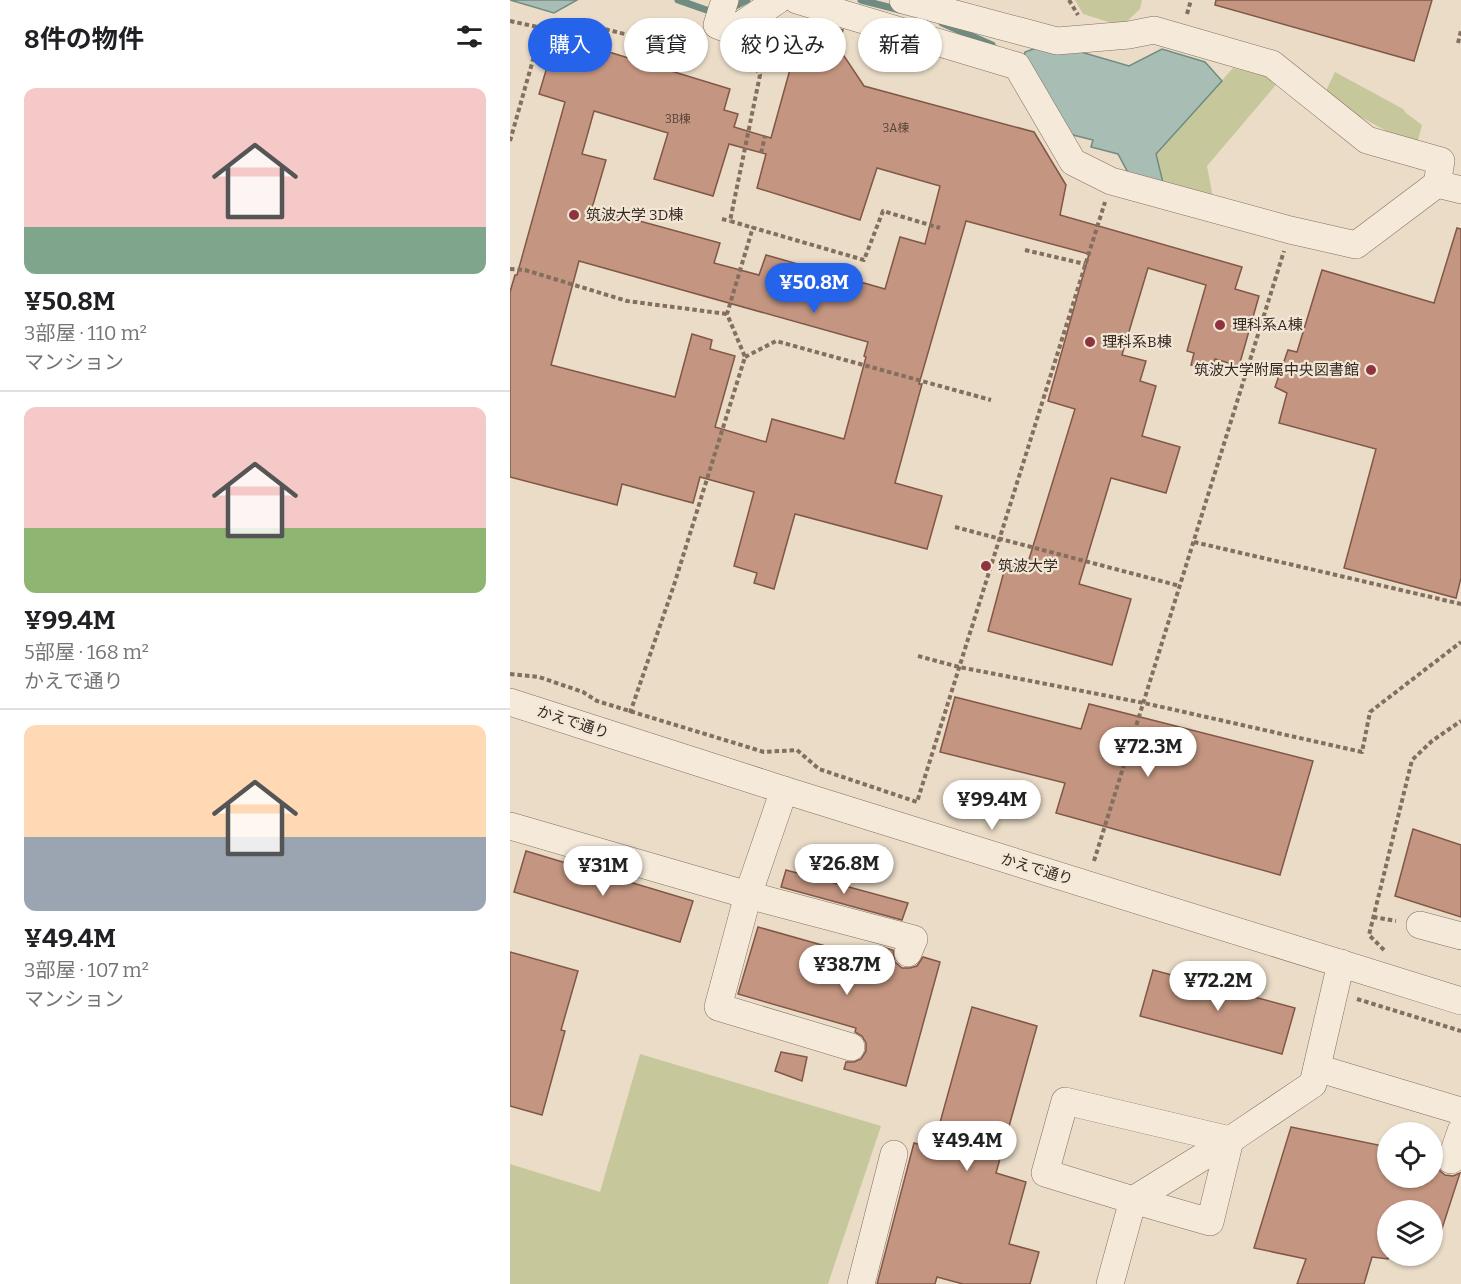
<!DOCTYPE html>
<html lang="ja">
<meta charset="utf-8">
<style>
:root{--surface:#fff;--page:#f6f6f6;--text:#202124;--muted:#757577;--line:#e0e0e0;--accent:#2563eb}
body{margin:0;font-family:Bitter,"Noto Sans JP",serif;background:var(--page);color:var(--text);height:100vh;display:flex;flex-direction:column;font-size:22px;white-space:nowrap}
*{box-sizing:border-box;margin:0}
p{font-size:20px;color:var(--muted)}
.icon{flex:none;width:33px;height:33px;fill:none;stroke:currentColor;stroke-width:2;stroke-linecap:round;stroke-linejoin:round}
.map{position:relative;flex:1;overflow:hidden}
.sheet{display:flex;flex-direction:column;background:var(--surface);width:510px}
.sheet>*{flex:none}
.guide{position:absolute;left:18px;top:18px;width:570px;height:54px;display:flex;gap:12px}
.tools{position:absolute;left:867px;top:1122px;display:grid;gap:12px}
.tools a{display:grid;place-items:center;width:66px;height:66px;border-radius:50%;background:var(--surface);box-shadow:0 2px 4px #0004;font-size:30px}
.price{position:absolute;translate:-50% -51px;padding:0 14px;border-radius:21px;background:#fff;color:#222;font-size:20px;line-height:39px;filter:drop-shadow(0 2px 3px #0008)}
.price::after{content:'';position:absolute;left:50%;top:36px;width:18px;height:14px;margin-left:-9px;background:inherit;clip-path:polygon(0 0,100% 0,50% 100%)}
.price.on{background:var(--accent);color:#fff}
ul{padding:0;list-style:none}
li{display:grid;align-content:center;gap:12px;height:318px;padding:0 24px}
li+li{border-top:2px solid var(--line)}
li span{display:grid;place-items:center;height:186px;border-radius:12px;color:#555}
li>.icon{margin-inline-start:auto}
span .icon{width:108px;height:108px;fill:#fffc;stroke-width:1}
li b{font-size:26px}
h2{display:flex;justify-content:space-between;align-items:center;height:72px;padding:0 24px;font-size:26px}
.chip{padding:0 21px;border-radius:27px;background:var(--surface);box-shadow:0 2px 4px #0004;font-size:21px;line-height:54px}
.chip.on{background:var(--accent);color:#fff}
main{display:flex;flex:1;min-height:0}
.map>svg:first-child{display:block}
</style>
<main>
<section class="sheet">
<h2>8件の物件<svg class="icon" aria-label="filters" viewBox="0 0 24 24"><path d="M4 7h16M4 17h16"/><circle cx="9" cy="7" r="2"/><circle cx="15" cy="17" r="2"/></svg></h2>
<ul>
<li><span style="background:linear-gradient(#f6c9c9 75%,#7fa58c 0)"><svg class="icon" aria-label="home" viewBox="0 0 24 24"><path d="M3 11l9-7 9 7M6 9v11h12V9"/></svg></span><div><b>¥50.8M</b><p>3部屋 · 110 m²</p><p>マンション</p></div></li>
<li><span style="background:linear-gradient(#f6c9c9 65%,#8fb573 0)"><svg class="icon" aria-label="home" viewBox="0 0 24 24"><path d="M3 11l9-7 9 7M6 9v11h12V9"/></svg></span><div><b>¥99.4M</b><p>5部屋 · 168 m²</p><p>かえで通り</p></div></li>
<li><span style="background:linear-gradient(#ffd9b3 60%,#9aa5b1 0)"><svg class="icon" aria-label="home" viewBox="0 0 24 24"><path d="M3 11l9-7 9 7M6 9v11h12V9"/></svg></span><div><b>¥49.4M</b><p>3部屋 · 107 m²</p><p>マンション</p></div></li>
</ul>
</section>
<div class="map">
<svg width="951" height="1284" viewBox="0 0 951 1284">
<rect width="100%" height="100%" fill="#eadcc7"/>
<g fill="#c7c79c">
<path d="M 565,0 L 632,0 L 630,9 L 612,26 L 573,14 Z"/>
<path d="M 723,68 L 770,80 L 697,166 L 704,203 L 655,191 L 646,154 Z"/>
<path d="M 825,72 L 893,109 L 896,113 L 912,125 L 906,148 L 873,138 L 875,130 L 813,97 Z"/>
<path d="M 130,1054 L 371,1126 L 318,1284 L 0,1284 L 0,1164 L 90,1192 Z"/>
</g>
<g fill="#a8beb5" stroke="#708c82" stroke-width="1.5">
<path d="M 0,0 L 67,0 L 44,13 Z"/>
<path d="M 540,43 L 619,66 L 652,49 L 695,62 L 712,81 L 646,154 L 655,191 L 624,184 L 608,154 L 581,147 L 583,140 L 555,133 L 513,63 L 515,52 Z"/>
</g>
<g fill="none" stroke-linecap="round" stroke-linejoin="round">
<g stroke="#708c82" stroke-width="7">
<path d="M 168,0 L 205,13"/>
<path d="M 351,0 L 390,10"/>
<path d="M 220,9 L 237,0"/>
<path d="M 432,23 L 482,45"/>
</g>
</g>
<g fill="#c49681" stroke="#815747" stroke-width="1.5" fill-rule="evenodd">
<path d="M 706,0 L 922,0 L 904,61 L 705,5 Z"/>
<path d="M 294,19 L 333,30 L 328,47 L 354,86 L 524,132 L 556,185 L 550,215 L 732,267 L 725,289 L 749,296 L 729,366 L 705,359 L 701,371 L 681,365 L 684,353 L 677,351 L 696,285 L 638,268 L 612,355 L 636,361 L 630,381 L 646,386 L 632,436 L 670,447 L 656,493 L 601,478 L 569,584 L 621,599 L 602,665 L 478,631 L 496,564 L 516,569 L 565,409 L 538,401 L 579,254 L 456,221 L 409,384 L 412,384 L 385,483 L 432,496 L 417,549 L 285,514 L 264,589 L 244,583 L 247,573 L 224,566 L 244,492 L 190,477 L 183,503 L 112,484 L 107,505 L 0,477 L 0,292 L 5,275 L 7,275 L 55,102 L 29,94 L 42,50 L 72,59 L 76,45 L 220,89 L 214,110 L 228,114 L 224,127 L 261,138 ZM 84,111 L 158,133 L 144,179 L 203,196 L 219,144 L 256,154 L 247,188 L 350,220 L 367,168 L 430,186 L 415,244 L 390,237 L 375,289 L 256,255 L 249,275 L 204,263 L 210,243 L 82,208 L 96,160 L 72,154 ZM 69,261 L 358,342 L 354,356 L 356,357 L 334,439 L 262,419 L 256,442 L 205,427 L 225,356 L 200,349 L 202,340 L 182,334 L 165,397 L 41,365 Z"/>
<path d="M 947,228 L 951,229 L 951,578 L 946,598 L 834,568 L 866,449 L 769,423 L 777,393 L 765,387 L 778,350 L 787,352 L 812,270 L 924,303 Z"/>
<path d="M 445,697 L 571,729 L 579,704 L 803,761 L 770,875 L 546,813 L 555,783 L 430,752 Z"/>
<path d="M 903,829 L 951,845 L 951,917 L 885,896 Z"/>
<path d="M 16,851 L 183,901 L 170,942 L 4,892 Z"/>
<path d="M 276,870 L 398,903 L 392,920 L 271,887 Z"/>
<path d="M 248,927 L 365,960 L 369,946 L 383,950 L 385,962 L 392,968 L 400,968 L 407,966 L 413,957 L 430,962 L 396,1086 L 334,1069 L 336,1062 L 344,1062 L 351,1059 L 356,1051 L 356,1043 L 352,1036 L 345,1032 L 346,1028 L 228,994 Z"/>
<path d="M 0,952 L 68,971 L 51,1030 L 55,1031 L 32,1115 L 0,1106 Z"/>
<path d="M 643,970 L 785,1008 L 772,1054 L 630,1016 Z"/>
<path d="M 462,1007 L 527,1026 L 486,1173 L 516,1182 L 499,1244 L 529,1252 L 520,1284 L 453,1284 L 427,1277 L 425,1284 L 367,1284 L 404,1143 L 423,1148 Z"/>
<path d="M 271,1052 L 297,1057 L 292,1081 L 265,1071 Z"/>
<path d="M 781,1127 L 878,1147 L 878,1178 L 922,1178 L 922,1156 L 926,1157 L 926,1164 L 929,1170 L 935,1175 L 943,1176 L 950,1173 L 926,1247 L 922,1246 L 922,1210 L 878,1210 L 878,1259 L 862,1257 L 854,1284 L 787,1284 L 796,1259 L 744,1248 Z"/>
</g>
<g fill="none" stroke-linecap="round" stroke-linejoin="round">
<defs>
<g id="minor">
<path d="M 215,0 L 207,25 L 222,31 L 268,0"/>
<path d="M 287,0 L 507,66 L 563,162 L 601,181 L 780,230 L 846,245 L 927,184"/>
<path d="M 393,0 L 547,41 L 619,35 L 644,30 L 762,64 L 857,140 L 931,161 L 927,184 L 951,190"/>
<path d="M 0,702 L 274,790 L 951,1001"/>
<path d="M 274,790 L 238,895 L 208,1007 L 341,1047"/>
<path d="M 0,826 L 238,895 L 404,939 L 398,953"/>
<path d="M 910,925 L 951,936"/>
<path d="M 807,1068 L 951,1111"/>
<path d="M 941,1160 L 951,1131"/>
<path d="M 623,1200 L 720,1140 L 803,1084 L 831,963"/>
<path d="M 351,1284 L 384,1154"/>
<path d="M 600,1284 L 623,1200 L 535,1173 L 555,1101 L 720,1140 L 700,1222 L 623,1200"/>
</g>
</defs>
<use href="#minor" stroke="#846e5e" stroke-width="28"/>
<g stroke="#846e5e" stroke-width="4" stroke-dasharray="4.5 3" stroke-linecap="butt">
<path d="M 559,0 L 568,15"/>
<path d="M 677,14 L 681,0"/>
<path d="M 0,21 L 32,28 L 66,22 L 143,41 L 183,22"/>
<path d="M 948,43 L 951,31"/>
<path d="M 234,49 L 250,75 L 220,221 L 354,260 L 373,211 L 430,228"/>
<path d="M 0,141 L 32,28"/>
<path d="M 251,153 L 255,136"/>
<path d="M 212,219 L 220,221"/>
<path d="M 515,250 L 575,264"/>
<path d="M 0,269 L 15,270 L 117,301 L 217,314"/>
<path d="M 235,357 L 266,341 L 481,400"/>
<path d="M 445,527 L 670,586"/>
<path d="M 684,542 L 951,604"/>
<path d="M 408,656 L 449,667 L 634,703 L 852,752 L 860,712 L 951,642"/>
<path d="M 0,674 L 29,677 L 73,692 L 87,701 L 254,752 L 287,750 L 309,769 L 407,802 L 595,202"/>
<path d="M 120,713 L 164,585 L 235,357 L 217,314 L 243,227"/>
<path d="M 584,861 L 774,251"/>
<path d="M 863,917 L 886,921"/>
<path d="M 874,950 L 859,935 L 902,760 L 922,741 L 951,721"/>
<path d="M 847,999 L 951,1031"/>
</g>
<use href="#minor" stroke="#f5eada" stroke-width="27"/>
</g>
<g fill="#8d343f" stroke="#f2e7d6" stroke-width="2">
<circle cx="64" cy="215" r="6"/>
<circle cx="710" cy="325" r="6"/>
<circle cx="580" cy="342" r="6"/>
<circle cx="861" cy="370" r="6"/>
<circle cx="476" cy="566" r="6"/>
</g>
<g text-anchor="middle" stroke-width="4.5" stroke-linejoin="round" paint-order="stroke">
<g font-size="12" fill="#5a4439">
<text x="168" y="123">3B棟</text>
<text x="386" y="132">3A棟</text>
</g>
<g font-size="15" fill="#362821" stroke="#f2e7d6" text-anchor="start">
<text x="76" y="220">筑波大学 3D棟</text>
<text x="722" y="330">理科系A棟</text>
<text x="592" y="347">理科系B棟</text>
<text x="849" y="375" text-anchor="end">筑波大学附属中央図書館</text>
<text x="488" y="571">筑波大学</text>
</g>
<g font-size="15" fill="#362821" stroke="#f2e7d6">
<text transform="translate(63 722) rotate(18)" y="5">かえで通り</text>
<text transform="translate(527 869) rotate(17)" y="5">かえで通り</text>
</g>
</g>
</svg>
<div class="tools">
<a><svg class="icon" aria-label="locate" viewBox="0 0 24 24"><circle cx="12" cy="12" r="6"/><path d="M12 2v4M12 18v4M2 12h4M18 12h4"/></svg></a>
<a><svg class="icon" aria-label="layers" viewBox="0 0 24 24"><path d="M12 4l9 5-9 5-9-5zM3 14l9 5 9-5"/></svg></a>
</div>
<b class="price on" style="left:304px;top:314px">¥50.8M</b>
<b class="price" style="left:638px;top:778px">¥72.3M</b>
<b class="price" style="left:482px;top:831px">¥99.4M</b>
<b class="price" style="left:334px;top:895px">¥26.8M</b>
<b class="price" style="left:93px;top:897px">¥31M</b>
<b class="price" style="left:337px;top:996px">¥38.7M</b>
<b class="price" style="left:708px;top:1012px">¥72.2M</b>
<b class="price" style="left:457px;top:1172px">¥49.4M</b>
<div class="guide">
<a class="chip on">購入</a>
<a class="chip">賃貸</a>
<a class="chip">絞り込み</a>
<a class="chip">新着</a>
</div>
</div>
</main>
